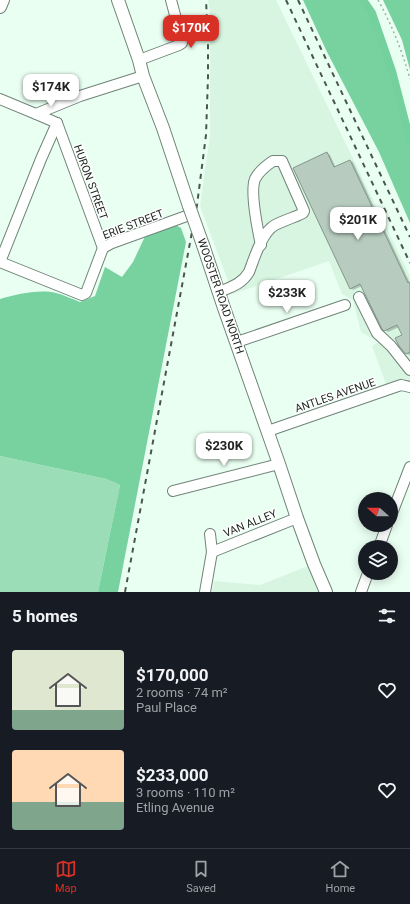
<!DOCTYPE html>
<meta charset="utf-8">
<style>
:root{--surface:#171b24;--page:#20242c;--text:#f1f3f6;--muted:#9ea1a6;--line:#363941;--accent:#d93025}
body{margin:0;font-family:Roboto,sans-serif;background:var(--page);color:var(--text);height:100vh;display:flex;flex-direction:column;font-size:15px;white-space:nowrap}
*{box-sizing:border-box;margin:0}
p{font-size:13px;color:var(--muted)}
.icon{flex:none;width:22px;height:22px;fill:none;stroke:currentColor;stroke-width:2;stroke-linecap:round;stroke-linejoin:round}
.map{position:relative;height:592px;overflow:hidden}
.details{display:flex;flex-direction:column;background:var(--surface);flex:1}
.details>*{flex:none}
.needle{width:26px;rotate:291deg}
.buttons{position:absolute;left:358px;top:492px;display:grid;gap:8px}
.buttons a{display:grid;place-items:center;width:40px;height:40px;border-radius:50%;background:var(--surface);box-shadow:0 2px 10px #0003;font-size:20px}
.price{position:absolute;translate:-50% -34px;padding:0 9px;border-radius:8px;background:#fff;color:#222;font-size:13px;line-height:26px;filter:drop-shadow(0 1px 2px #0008)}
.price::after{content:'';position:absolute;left:50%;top:24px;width:12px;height:9px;margin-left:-6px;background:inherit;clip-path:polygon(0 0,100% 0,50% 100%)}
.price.current{background:var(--accent);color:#fff}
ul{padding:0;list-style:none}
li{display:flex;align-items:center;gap:12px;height:100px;padding:0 12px}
li span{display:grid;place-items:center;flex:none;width:112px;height:80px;border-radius:4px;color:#555}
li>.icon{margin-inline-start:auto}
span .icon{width:48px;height:48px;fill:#fffc;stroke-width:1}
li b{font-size:17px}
h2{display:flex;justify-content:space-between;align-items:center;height:48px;padding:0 12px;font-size:17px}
.tabs{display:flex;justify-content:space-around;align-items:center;height:56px;border-top:1px solid var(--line);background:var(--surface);font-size:11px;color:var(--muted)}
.tabs a{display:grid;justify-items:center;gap:2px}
.tabs .current{color:var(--accent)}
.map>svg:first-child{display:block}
</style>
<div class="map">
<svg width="410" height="592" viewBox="0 0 410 592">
<rect width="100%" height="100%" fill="#e9fff1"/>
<g fill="#d8f5e2">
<path d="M 208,0 L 276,0 L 410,276 L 410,382 L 402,379 L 386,384 L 372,346 L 378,342 L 361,332 L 353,300 L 342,294 L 329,261 L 233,294 L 200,206 L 210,136 L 210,12 Z"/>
<path d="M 308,566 L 318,592 L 212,592 L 214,581 L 260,585 Z"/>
</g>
<path fill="#9bddb6" d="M 0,456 L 106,479 L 120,485 L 98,592 L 0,592 Z"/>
<g fill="#77d29f">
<path d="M 303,0 L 363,0 L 372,13 L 410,141 L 410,223 L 379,152 L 327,52 Z"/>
<path d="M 383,0 L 410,0 L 410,70 L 402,40 Z"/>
<path d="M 170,222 L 181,228 L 186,242 L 118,592 L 98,592 L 120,485 L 106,479 L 0,456 L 0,299 C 18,294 38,289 56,293 C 64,295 72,299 80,302 L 95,296 L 105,267 L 122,277 L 133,262 L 148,230 Z"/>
</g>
<path fill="#0003" d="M 327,153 L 330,155 L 336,168 L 350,161 L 353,162 L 410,283 L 410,355 L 409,355 L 406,353 L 403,335 L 399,327 L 388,332 L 385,330 L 362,286 L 353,290 L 351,288 Z"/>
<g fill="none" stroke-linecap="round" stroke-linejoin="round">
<path stroke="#74d09d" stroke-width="8" d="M 363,0 L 372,13 L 392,71 L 410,140"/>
</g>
<path fill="#b7ccbf" stroke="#83978a" d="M 327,152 L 334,167 L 350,160 L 408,283 L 410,282 L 410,352 L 406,354 L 399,346 L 395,338 L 402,335 L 397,325 L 384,331 L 382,329 L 360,284 L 350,289 L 293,168 Z"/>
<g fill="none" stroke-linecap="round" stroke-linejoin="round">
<defs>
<g id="minor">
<path d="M 139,60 L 179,45 L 182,43 L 182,41 L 171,0"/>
<path d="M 0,99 L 36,114 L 80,96 L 143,76"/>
<path d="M 36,114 L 57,123"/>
<path d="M 57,123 L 103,248"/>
<path d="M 0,262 L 82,295 L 86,293 L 103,248 L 112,243 L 192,214"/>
<path d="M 0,262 L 41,159 L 57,123"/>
<path d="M 219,292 C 231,287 242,284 249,272 C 254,259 262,232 275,225 C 283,221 292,218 299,215 L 303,213 L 304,211 L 282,161 L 273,161 C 267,165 259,171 255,179 C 250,191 258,231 261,245"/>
<path d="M 359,297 L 377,333 L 391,346 L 410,370"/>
<path d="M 237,342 L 345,305"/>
<path d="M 268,431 L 401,385 L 410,387"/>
<path d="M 173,491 L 279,464"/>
<path d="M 391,516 L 410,467"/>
<path d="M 379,547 L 387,525"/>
<path d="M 212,552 L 297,518"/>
<path d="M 205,592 L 212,552 L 210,534"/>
<path d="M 361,592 L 368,573"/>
</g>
<g id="major">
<path d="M 118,0 L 139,60 L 143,76 L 163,128 L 189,206"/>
<path d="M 0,7 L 3,0"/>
<path d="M 203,245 L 224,308 L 279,464 L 297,518 L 314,564 L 326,592"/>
</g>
</defs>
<use href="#minor" stroke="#708478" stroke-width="12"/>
<use href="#major" stroke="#708478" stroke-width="14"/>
<path stroke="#a1b2a7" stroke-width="1.5" stroke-dasharray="2 3" stroke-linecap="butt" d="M 378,0 C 392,25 402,51 410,79"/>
<use href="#minor" stroke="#fff" stroke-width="10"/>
<use href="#major" stroke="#fff" stroke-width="12"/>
<g stroke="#4a554e" stroke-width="2" stroke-dasharray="5 5" stroke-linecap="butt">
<path d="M 286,0 L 410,263"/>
<path d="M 298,0 L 410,237"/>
<path d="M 125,592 L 197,205 L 206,135 L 208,77 L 208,41 L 206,0"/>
</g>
<defs>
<path id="major-bridge" d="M 189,206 L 203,245"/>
</defs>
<use href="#major-bridge" stroke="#708478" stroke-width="14" stroke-linecap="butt"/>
<use href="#major-bridge" stroke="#fff" stroke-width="12"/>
</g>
<g text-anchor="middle" stroke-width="3" stroke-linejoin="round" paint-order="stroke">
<g font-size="11" fill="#1c241f" stroke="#fff">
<text transform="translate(91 182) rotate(70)" y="4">HURON STREET</text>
<text transform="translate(133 224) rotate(-21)" y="4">ERIE STREET</text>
<text transform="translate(221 296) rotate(71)" y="4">WOOSTER ROAD NORTH</text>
<text transform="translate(335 395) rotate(-19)" y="4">ANTLES AVENUE</text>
<text transform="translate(250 523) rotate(-22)" y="4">VAN ALLEY</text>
</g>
</g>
</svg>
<div class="buttons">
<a><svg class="needle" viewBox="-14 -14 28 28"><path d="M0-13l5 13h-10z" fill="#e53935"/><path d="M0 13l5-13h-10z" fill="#9ea1a6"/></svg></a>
<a><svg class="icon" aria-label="layers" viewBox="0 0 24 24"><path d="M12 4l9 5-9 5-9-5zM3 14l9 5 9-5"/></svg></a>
</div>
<b class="price current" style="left:191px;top:49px">$170K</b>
<b class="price" style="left:51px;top:108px">$174K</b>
<b class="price" style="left:358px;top:241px">$201K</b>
<b class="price" style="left:287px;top:314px">$233K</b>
<b class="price" style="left:224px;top:467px">$230K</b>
</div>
<section class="details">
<h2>5 homes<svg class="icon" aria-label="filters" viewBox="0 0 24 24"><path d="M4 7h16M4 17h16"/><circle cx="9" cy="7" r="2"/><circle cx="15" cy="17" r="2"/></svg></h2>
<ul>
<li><span style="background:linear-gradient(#dfe7d0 75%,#7fa58c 0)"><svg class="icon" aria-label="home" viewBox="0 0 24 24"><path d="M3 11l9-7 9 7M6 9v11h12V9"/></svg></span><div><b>$170,000</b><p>2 rooms · 74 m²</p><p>Paul Place</p></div><svg class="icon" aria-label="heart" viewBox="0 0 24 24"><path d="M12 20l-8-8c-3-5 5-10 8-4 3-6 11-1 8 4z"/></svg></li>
<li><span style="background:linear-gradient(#ffd9b3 65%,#7fa58c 0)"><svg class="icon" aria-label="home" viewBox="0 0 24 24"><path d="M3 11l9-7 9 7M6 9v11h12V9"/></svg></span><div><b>$233,000</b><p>3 rooms · 110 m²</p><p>Etling Avenue</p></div><svg class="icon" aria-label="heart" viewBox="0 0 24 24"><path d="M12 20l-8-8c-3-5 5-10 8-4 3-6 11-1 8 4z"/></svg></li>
</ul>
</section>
<nav class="tabs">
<a class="current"><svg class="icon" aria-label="map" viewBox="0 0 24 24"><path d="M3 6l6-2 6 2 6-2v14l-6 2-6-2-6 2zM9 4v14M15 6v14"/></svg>Map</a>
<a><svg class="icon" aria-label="saved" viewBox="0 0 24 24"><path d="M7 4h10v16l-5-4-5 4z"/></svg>Saved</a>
<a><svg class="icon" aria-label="home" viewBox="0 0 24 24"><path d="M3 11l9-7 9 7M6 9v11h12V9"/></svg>Home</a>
</nav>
